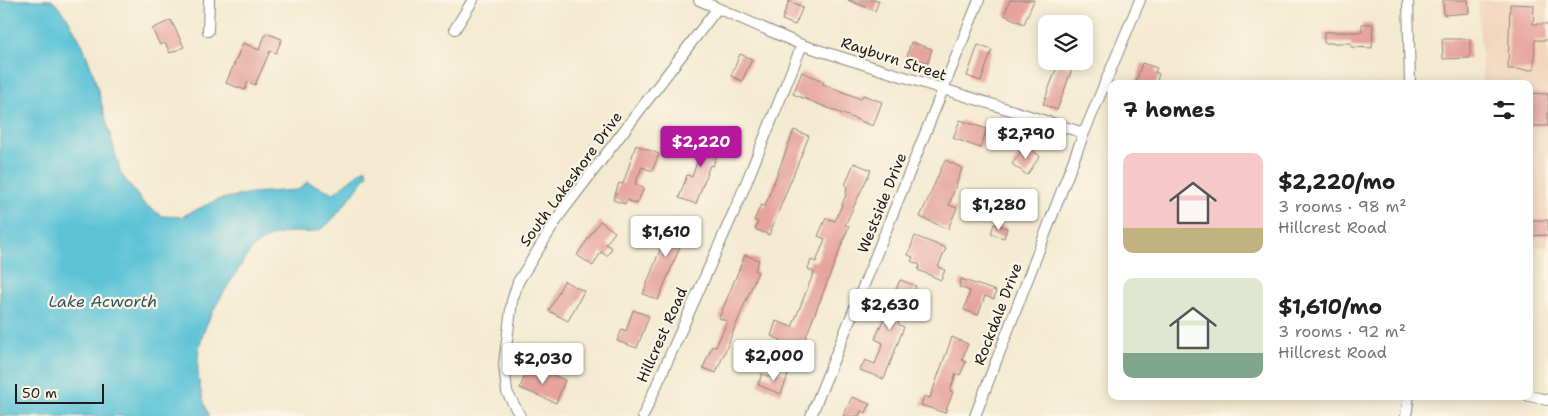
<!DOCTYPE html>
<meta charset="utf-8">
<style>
:root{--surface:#fff;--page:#f2f2f2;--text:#202124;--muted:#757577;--accent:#b5179e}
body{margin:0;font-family:"Shantell Sans",sans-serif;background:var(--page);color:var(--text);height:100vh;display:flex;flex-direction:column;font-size:19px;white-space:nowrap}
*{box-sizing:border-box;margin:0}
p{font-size:16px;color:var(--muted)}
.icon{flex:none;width:28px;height:28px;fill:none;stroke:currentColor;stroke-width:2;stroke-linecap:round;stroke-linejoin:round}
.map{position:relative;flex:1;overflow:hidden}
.sheet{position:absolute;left:1108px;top:80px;width:425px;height:320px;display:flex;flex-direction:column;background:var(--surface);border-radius:10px;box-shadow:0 2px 12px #0003}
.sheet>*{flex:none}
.tools{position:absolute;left:1038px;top:15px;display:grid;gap:10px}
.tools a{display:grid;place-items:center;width:55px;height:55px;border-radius:10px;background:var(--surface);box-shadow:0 2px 12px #0003;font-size:25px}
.scale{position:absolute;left:15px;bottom:12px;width:89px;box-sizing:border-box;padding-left:5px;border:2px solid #1c1c1c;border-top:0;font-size:14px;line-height:18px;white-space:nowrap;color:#1c1c1c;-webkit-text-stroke:4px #fcf5e5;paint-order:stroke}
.price{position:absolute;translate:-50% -42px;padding:0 11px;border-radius:5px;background:#fff;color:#222;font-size:16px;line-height:32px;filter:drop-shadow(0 1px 2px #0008)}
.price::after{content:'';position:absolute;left:50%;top:30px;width:15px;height:11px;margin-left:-8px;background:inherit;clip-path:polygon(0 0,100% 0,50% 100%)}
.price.selected{background:var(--accent);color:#fff}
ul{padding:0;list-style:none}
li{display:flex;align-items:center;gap:15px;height:125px;padding:0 15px}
li span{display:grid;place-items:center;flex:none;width:140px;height:100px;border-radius:10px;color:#555}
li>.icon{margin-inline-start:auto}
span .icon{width:60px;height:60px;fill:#fffc;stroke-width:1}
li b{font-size:21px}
h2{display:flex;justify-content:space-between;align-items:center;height:60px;padding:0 15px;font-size:21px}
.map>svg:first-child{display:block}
</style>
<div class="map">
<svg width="1548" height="416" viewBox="0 0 1548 416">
<rect width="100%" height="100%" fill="#fcf5e5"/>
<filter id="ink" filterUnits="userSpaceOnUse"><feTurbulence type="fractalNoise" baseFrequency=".02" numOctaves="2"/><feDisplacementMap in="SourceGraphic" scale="10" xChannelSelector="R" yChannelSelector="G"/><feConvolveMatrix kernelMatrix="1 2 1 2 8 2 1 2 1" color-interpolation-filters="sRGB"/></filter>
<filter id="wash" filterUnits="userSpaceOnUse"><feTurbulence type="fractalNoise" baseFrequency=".0096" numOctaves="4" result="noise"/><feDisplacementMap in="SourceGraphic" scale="20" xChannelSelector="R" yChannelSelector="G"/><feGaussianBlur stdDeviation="1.12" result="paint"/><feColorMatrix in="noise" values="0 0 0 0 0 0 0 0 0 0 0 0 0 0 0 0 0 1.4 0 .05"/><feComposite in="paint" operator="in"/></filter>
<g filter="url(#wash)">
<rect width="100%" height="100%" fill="#f4ead1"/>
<path fill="#f2d5bd" d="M 1478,0 L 1548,0 L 1548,247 L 1529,246 L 1529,84 L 1483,84 Z"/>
<path fill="#5bc3d7" stroke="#3c707a" d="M 0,0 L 52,0 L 67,17 L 83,46 L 94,76 L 121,174 L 144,204 L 162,216 L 181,217 L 217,200 L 251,193 L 298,190 L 307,182 L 334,193 L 365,168 L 368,174 C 357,187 337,218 324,227 C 313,235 305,232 292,232 C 284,232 273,236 266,239 C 251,245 243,262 235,275 C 202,325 185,357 209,416 L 0,416 Z"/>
<g id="blocks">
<g fill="#e6a49d">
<path d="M 848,0 L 879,0 L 875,11 Z"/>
<path d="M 1010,0 L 1034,0 L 1024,24 L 1004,15 Z"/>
<path d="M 1443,0 L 1468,0 L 1469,13 L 1444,15 Z"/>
<path d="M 789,1 L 803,7 L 795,25 L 782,20 Z"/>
<path d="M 1510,4 L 1534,5 L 1533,24 L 1548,24 L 1548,40 L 1535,40 L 1534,70 L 1508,69 Z"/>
<path d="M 171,20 L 184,47 L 170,53 L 165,43 L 160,45 L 152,29 Z"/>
<path d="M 1362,24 L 1373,24 L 1372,48 L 1351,47 L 1351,43 L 1324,43 L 1324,32 L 1362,32 Z"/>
<path d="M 266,33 L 282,39 L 276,53 L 270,51 L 255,85 L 248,82 L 245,90 L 226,83 L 243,43 L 259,50 Z"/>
<path d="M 1442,39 L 1470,39 L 1470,58 L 1443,59 Z"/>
<path d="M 911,42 L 932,49 L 928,63 L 907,56 Z"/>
<path d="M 978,45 L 992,50 L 981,81 L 967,76 Z"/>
<path d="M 740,54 L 752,59 L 742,81 L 731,76 Z"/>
<path d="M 1142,63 L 1157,68 L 1155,72 L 1159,74 L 1156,84 L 1135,84 Z"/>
<path d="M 1058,64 L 1072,69 L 1057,110 L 1043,104 Z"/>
<path d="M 802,72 L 823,81 L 823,84 L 861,99 L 863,95 L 882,102 L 873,126 L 793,94 Z"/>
<path d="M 1529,93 L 1548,94 L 1548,126 L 1529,126 Z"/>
<path d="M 960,120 L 987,129 L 980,148 L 953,138 Z"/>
<path d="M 794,130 L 809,136 L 769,235 L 755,229 L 758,222 L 754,220 L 761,205 L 765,206 Z"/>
<path d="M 711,133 L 723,137 L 713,166 L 710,165 L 696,204 L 679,198 L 687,175 L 692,177 L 700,153 L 696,151 L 701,136 L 709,139 Z"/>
<path d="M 636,145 L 659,154 L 652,171 L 642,167 L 635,184 L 644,188 L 637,204 L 627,200 L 625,204 L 613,200 L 619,183 L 623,184 Z"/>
<path d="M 1025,146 L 1040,156 L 1027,175 L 1012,164 Z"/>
<path d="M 945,160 L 962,168 L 949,205 L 957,208 L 948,229 L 920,217 Z"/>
<path d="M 854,163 L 871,170 L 845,225 L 849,226 L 798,357 L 778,349 L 781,340 L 771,336 L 776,321 L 792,327 L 814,272 L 808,269 L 811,260 L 816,262 L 825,239 L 818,236 L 826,218 L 835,221 L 846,195 L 847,186 L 845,185 Z"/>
<path d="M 672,218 L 689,225 L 658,300 L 643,294 Z"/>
<path d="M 1529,220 L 1548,220 L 1548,235 L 1529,236 Z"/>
<path d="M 600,221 L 615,232 L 606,244 L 612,248 L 607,256 L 601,252 L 593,266 L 577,255 Z"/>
<path d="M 994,224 L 1007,228 L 1004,238 L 991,234 Z"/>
<path d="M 915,236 L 946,248 L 938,267 L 945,270 L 941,280 L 918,270 L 920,265 L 911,261 L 913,257 L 908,255 Z"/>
<path d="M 745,255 L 759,260 L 755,271 L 758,272 L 716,373 L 703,368 L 712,346 L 716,347 L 727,321 L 719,318 Z"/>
<path d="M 961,279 L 996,291 L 994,299 L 985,296 L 978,315 L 964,310 L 970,291 L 959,287 Z"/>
<path d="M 900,280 L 916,286 L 912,296 L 909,295 L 898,324 L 904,327 L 884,379 L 860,370 L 865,360 L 875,364 L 883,343 L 875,339 Z"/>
<path d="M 564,281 L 584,291 L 568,321 L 549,311 Z"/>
<path d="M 633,310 L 649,316 L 637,348 L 617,341 L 622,329 L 626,331 Z"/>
<path d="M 952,337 L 968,344 L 962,360 L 966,362 L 960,375 L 956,373 L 950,391 L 953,392 L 945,413 L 921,405 L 924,396 L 930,398 Z"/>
<path d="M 527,369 L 542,376 L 544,371 L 565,380 L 556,403 L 520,388 Z"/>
<path d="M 775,370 L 788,375 L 781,394 L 758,385 L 762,374 L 772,378 Z"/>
<path d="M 852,397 L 870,404 L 866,413 L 861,411 L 859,416 L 843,416 Z"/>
</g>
</g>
</g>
<g filter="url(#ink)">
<use href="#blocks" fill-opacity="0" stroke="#888376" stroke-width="1"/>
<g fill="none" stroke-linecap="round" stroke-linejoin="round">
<defs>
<g id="minor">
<path d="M 699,0 L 802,45 L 1084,133"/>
<path d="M 1408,0 L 1410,84"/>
<path d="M 455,29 L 473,0"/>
<path d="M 208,31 L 209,0"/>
<path d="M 1529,396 L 1548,400"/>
<path d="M 520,416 L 507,392 L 504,364 L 512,301 L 518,282 L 561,213 L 717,9"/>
<path d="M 643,416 L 740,198 L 802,45"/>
<path d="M 811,416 L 979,0"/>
<path d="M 975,416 L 1084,133 L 1140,0"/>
<path d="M 1406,416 L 1409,396"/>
</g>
</defs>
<use href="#minor" stroke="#888376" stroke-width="12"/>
<use href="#minor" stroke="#fff" stroke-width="10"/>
</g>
</g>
<g text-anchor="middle" stroke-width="4.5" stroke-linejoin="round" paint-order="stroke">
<g font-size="15" fill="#1c1c1c" stroke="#fcf5e5">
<text transform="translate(894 59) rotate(18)" y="5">Rayburn Street</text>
<text transform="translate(571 179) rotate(-54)" y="5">South Lakeshore Drive</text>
<text transform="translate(882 203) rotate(-68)" y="5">Westside Drive</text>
<text transform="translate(998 314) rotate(-69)" y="5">Rockdale Drive</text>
<text transform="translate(662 335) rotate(-66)" y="5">Hillcrest Road</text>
</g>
<g font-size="16" font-style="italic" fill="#32565d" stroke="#fcf5e5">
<text x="103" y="307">Lake Acworth</text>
</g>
</g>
</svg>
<div class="tools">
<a><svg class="icon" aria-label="layers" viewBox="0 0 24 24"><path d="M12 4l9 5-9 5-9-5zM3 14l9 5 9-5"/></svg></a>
</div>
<div class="scale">50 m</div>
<b class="price" style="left:1026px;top:160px">$2,790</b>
<b class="price selected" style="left:701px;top:168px">$2,220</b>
<b class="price" style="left:999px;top:231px">$1,280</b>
<b class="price" style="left:666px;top:258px">$1,610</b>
<b class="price" style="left:890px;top:331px">$2,630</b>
<b class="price" style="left:774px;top:382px">$2,000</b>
<b class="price" style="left:543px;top:385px">$2,030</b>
<section class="sheet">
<h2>7 homes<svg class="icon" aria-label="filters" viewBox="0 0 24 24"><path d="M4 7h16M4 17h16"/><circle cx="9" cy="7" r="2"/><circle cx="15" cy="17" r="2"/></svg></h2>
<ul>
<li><span style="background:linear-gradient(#f6c9c9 75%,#c2b280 0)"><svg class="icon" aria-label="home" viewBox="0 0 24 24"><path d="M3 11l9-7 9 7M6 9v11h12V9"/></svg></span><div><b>$2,220/mo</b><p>3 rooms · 98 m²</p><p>Hillcrest Road</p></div></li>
<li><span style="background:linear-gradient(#dfe7d0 75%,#7fa58c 0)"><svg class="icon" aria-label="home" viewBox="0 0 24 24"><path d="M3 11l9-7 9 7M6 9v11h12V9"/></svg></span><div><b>$1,610/mo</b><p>3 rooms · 92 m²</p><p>Hillcrest Road</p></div></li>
</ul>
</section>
</div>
